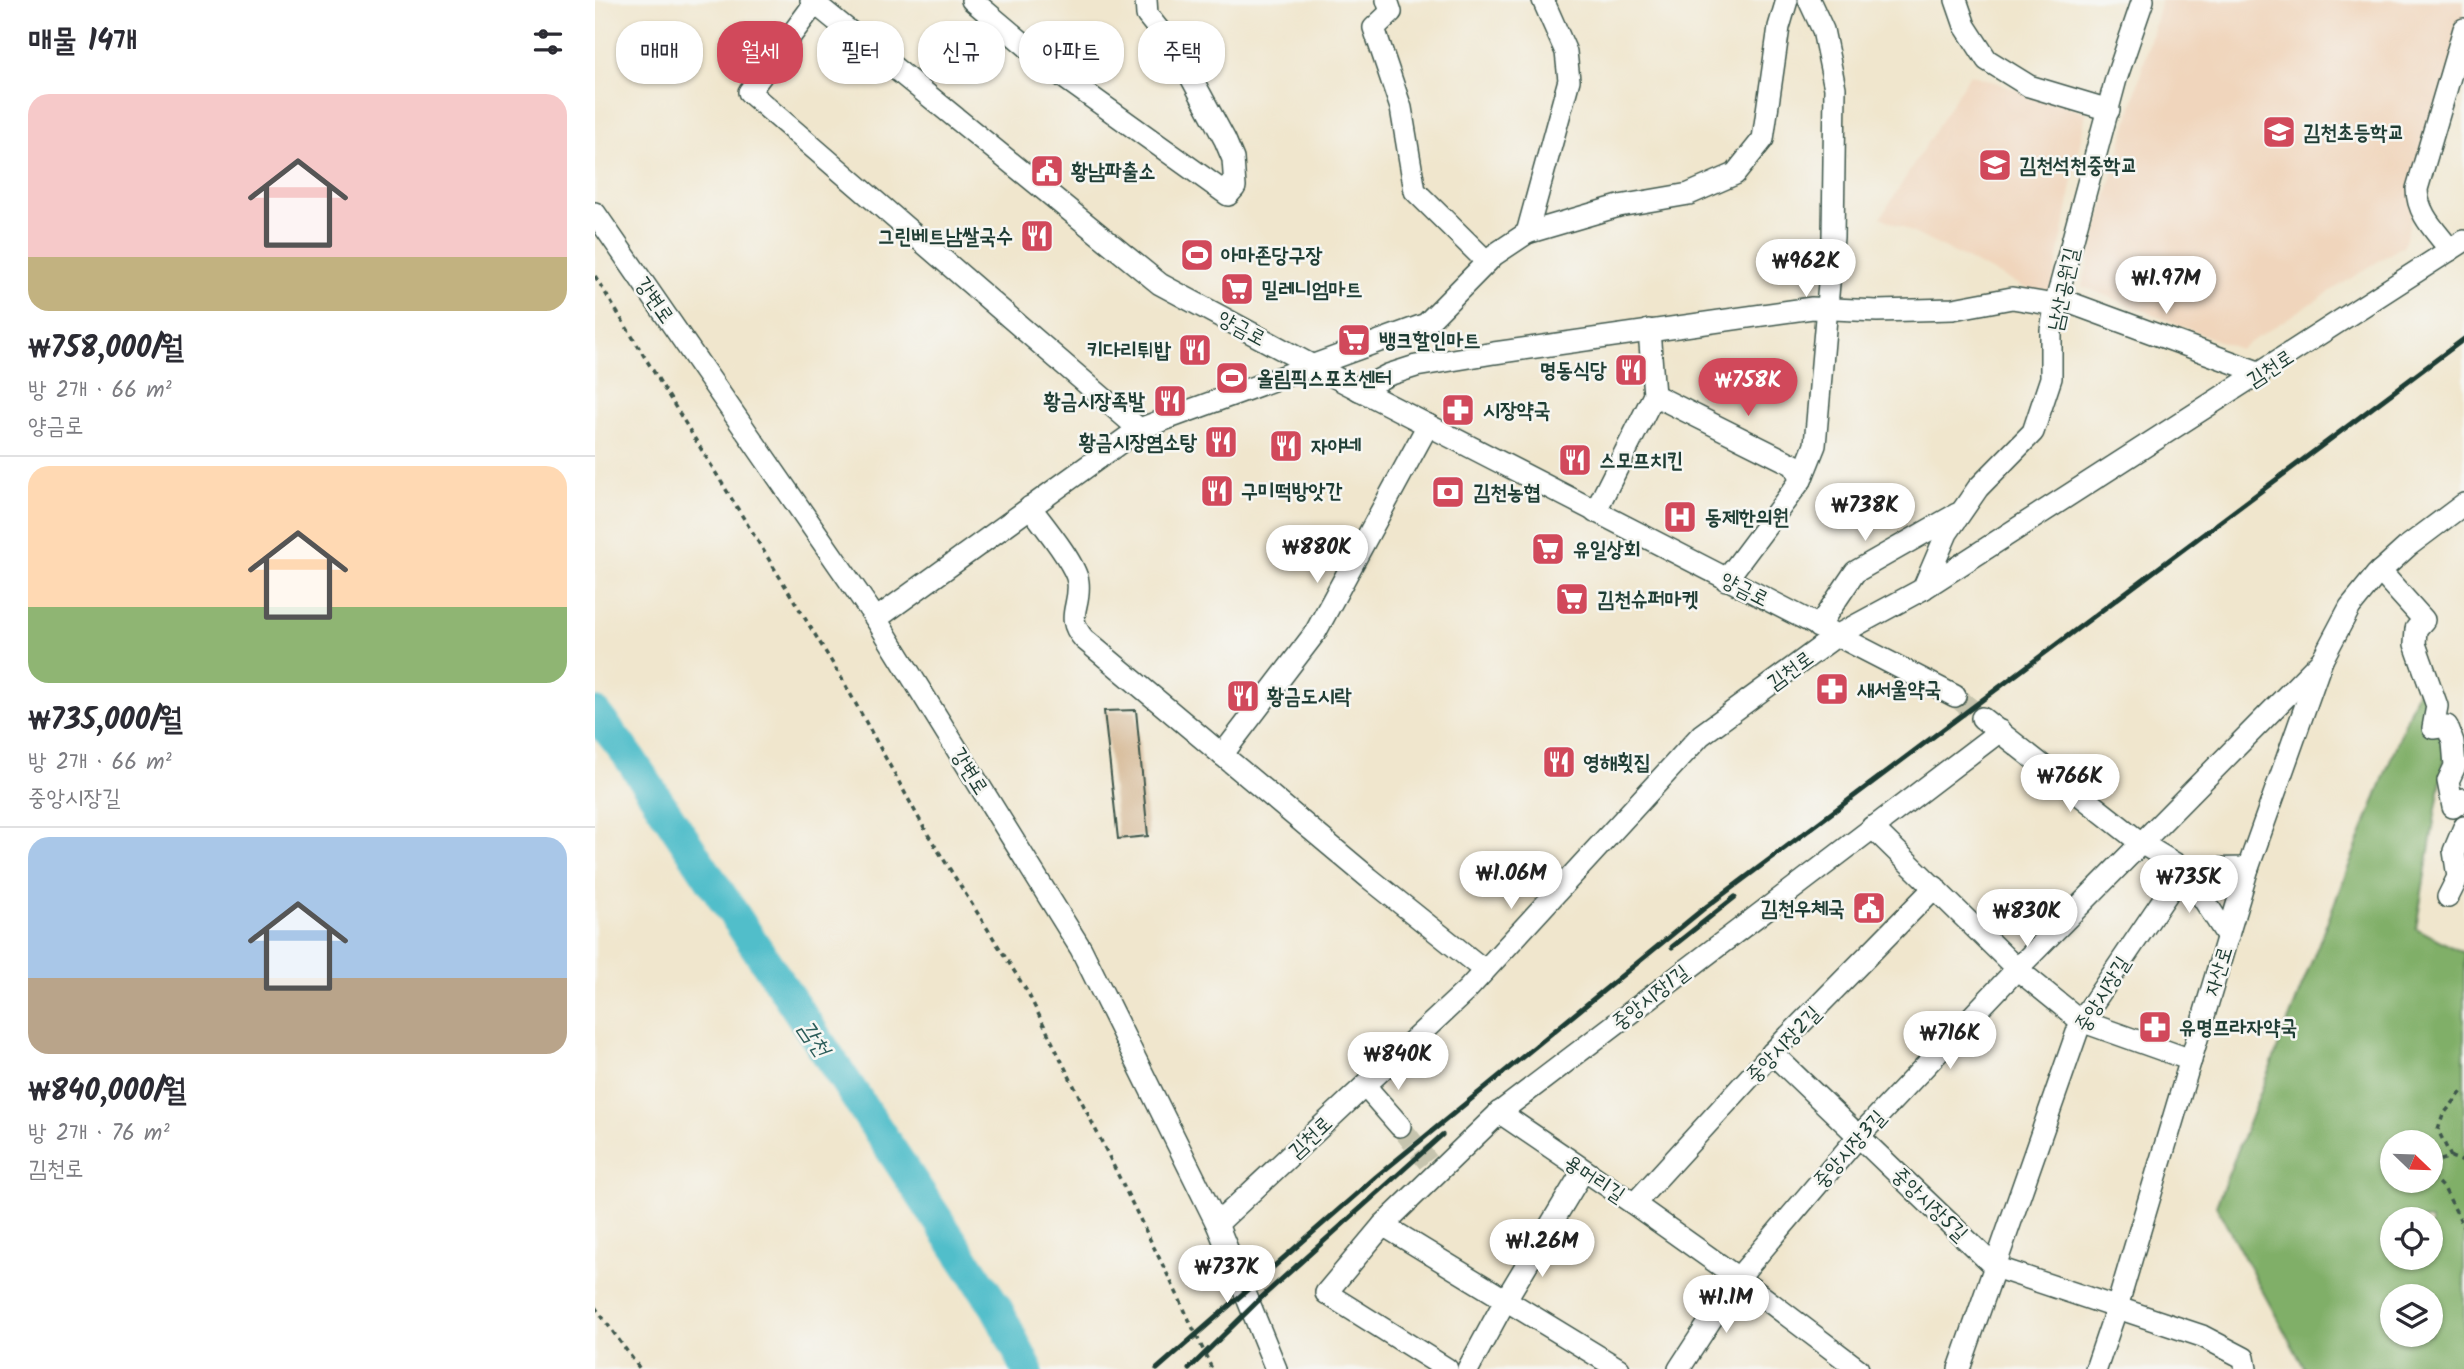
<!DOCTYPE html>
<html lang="ko">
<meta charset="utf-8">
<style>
:root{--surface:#fff;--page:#f7f7f7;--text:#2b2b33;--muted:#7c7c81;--line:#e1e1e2;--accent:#d1495b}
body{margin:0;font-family:Kalam,"Poor Story",sans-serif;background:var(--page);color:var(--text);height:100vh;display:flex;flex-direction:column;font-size:26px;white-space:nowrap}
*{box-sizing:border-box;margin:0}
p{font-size:23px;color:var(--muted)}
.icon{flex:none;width:38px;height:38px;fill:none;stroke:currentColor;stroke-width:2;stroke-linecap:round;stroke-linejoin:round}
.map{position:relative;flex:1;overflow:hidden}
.side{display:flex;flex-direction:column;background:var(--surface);width:595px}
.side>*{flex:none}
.banner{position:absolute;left:21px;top:21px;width:665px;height:63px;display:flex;gap:14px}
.needle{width:46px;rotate:113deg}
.tools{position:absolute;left:1785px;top:1130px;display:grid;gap:14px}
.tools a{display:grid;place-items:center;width:63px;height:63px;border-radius:50%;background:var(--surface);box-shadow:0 2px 5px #0004;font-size:35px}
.price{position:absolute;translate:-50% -60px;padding:0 16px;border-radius:24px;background:#fff;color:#222;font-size:23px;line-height:46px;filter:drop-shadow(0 2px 4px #0008)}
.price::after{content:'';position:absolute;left:50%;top:42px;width:21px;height:16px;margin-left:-10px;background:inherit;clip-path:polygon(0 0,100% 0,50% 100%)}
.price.on{background:var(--accent);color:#fff}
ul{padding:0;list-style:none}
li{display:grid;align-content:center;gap:14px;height:371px;padding:0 28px}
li+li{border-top:2px solid var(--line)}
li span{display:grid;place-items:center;height:217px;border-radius:21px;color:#555}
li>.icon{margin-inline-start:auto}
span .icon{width:126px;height:126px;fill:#fffc;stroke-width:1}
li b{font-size:30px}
h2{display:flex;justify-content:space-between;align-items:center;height:84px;padding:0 28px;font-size:30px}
.pill{padding:0 24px;border-radius:28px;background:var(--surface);box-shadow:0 2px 5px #0004;font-size:24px;line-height:63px}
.pill.on{background:var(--accent);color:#fff}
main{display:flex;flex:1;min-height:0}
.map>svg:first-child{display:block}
</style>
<main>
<section class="side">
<h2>매물 14개<svg class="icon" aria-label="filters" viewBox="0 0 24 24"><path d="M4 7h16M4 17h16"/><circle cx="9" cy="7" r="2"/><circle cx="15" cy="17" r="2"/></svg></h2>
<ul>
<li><span style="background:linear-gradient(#f6c9c9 75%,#c2b280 0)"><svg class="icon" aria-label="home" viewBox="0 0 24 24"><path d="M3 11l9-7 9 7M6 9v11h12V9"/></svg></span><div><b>₩758,000/월</b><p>방 2개 · 66 m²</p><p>양금로</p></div></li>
<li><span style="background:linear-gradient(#ffd9b3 65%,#8fb573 0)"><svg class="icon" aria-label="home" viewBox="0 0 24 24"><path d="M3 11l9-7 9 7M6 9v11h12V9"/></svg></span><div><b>₩735,000/월</b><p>방 2개 · 66 m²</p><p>중앙시장길</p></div></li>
<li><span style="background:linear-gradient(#a9c7e8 65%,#b9a48a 0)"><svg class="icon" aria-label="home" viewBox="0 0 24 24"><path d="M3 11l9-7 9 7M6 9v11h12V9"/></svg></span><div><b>₩840,000/월</b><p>방 2개 · 76 m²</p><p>김천로</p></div></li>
</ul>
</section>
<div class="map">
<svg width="1869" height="1369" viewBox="0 0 1869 1369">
<rect width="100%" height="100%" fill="#f6f6f2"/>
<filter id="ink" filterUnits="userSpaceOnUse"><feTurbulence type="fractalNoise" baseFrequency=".0143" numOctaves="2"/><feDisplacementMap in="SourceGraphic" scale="14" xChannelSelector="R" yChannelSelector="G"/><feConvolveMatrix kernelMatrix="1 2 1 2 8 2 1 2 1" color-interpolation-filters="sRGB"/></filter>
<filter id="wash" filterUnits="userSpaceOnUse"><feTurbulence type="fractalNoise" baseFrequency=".00686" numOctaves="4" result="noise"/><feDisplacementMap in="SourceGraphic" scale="28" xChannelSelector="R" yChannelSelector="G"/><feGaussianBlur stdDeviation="1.57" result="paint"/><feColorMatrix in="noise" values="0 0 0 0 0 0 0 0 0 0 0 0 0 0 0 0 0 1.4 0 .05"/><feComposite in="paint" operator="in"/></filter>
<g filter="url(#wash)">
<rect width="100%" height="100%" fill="#f0e6cd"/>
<g fill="#f0d5bc">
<path d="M 1566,0 L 1865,0 L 1869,2 L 1869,20 L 1809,245 L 1644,349 L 1487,286 Z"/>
<path d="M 1375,74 L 1491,112 L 1455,300 L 1286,217 Z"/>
</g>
<path fill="#80af68" stroke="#50764e" stroke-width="2" fill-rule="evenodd" d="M 1826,682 L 1852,744 L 1821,928 L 1869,953 L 1869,1369 L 1710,1369 L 1621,1206 ZM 1797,1143 L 1836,1143 L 1836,1181 L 1797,1181 ZM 1797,1220 L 1836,1220 L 1836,1258 L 1797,1258 ZM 1797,1297 L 1836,1297 L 1836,1335 L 1797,1335 Z"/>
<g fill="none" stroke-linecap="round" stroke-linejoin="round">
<path stroke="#51beca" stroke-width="32" d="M 0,713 L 32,754 L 401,1307 L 432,1369"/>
</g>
<g id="blocks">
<path fill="#d4b691" d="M 541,710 L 553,836 L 523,839 L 509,711 Z"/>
</g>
</g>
<g filter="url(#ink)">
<use href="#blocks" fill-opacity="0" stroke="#3e564b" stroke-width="2"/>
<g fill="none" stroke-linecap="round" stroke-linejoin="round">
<g stroke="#c6c4ae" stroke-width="21" stroke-dasharray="21 10" stroke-linecap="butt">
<path d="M 1360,696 L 1387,718"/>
<path d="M 805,1126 L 833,1162"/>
</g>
<defs>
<g id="minor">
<path d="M 216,0 L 565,284 L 718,366 L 1360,696"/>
<path d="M 377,0 L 467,76 L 633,195 L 640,187 L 638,159 L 630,140 L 584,55 L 552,15 L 551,0"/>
<path d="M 792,0 L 796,12 L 779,28 L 806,108 L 820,191 L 892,262"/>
<path d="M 1361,0 L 1370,26 L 1392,60 L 1434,86 L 1514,110"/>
<path d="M 220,3 L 154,92 L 544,429"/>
<path d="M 0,213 L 281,619 L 486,949 L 622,1224 L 681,1369"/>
<path d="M 932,233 L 974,80 L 971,52 L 948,0"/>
<path d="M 1855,250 C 1841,231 1822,214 1822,189 L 1869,29"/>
<path d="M 1462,298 L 1666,373"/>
<path d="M 764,390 L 793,375 L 821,366 L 899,353 L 1217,308 L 1282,311 L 1358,309 L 1417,298 L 1460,305"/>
<path d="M 1059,395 L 1199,465 L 1206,480"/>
<path d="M 435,507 C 447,523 481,564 483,582 C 486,607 469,617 489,639 L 774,878 L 889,970"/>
<path d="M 1000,512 L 1059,395 L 1054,330"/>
<path d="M 1785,571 L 1829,620 L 1821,629 L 1820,644 L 1842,706 L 1838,728 L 1852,726 L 1858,742 L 1860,766 L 1853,781 L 1858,807 L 1869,799"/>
<path d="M 1131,580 L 1206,480 L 1220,445 L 1238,237 L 1240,88 L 1228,30 L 1214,0"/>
<path d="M 1328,589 L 1352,533 L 1383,488 L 1438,432 L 1456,378 L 1456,330 L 1462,298 L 1521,79 L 1548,0"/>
<path d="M 281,619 L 544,429 L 831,324 L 899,255 L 932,233 L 1024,206 L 1094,194 L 1140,174 L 1168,139 L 1184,27 L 1192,0"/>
<path d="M 1223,627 L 1260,572 L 1362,514"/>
<path d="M 1387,718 L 1546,843 L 1589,869 L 1633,937"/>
<path d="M 627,755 L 720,633 L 833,425"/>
<path d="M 1277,827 L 1422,969 L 1486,1021 L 1596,1060"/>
<path d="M 1589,869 L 1653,868"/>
<path d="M 1853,897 L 1863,877 L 1859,851 L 1869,827"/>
<path d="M 1177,1053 L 1400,1267 L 1607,1336 L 1649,1358 L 1651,1369"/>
<path d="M 770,1086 L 805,1126"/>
<path d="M 904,1112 L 1039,1204 L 1143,1278 L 1263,1369"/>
<path d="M 1039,1204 L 1177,1053 L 1340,887"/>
<path d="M 622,1224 L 871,991 L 1106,735 L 1241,636 L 1328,589 L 1869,241"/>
<path d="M 788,1225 L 1024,1369"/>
<path d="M 852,1369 L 731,1293 L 788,1225 L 905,1112 L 1405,731"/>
<path d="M 873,1369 L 911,1299 L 988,1171"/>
<path d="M 1084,1369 L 1143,1278 L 1263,1137 L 1422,969 L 1727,660"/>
<path d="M 1364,1369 L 1486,1021 L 1589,869"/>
<path d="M 1501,1369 L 1522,1307 L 1653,868 L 1727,660 L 1755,607 L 1781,575 L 1813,546 L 1869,504"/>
</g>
</defs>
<use href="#minor" stroke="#3e564b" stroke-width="24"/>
<g stroke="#3e564b" stroke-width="3.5" stroke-dasharray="5 5" stroke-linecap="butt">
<path d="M 0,276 L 246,677 L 332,833 L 433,993 L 583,1296 L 617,1369"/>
<path d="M 1856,1157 L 1843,1130 L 1848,1115 L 1869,1089"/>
<path d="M 1836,1163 L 1856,1157 L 1869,1162"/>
<path d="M 1836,1176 L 1850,1190 L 1869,1227"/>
<path d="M 0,1307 L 45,1369"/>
</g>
<use href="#minor" stroke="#fff" stroke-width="21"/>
<g stroke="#1f3d34" stroke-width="5">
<path d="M 1077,947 L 1140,897"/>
<path d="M 562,1369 L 781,1177 L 1107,910 L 1869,339"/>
<path d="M 594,1369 L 668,1296 L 847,1135"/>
</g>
</g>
</g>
<defs>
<symbol id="school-square" viewBox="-11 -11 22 22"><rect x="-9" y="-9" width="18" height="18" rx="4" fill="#d1495b" stroke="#f6f6f2"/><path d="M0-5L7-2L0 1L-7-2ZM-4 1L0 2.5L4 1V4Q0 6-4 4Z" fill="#fff"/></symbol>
<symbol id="civic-square" viewBox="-11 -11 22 22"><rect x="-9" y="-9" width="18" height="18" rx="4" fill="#d1495b" stroke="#f6f6f2"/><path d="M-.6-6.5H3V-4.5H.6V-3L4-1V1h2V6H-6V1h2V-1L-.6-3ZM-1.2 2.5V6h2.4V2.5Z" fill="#fff"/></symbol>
<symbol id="restaurant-square" viewBox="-11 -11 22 22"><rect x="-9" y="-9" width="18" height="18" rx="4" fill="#d1495b" stroke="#f6f6f2"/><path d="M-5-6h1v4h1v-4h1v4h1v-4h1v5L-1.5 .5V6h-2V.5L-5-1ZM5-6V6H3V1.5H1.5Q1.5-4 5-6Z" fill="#fff"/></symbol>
<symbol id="stadium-square" viewBox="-11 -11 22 22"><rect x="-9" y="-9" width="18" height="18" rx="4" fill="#d1495b" stroke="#f6f6f2"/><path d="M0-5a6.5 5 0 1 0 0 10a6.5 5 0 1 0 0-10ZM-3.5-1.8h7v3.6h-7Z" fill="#fff"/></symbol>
<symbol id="supermarket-square" viewBox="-11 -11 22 22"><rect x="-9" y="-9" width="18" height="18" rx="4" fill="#d1495b" stroke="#f6f6f2"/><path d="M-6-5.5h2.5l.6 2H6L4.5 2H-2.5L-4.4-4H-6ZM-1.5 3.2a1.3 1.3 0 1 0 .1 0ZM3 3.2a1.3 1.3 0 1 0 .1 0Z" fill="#fff"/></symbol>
<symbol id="pharmacy-square" viewBox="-11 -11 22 22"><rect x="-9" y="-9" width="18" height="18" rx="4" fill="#d1495b" stroke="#f6f6f2"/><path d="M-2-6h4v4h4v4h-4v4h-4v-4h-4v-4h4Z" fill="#fff"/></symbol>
<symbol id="bank-square" viewBox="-11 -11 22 22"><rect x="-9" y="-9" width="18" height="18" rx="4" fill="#d1495b" stroke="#f6f6f2"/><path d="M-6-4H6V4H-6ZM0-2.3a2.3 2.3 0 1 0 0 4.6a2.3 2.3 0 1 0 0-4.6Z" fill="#fff"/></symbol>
<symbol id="hospital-square" viewBox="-11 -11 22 22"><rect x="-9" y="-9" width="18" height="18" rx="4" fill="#d1495b" stroke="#f6f6f2"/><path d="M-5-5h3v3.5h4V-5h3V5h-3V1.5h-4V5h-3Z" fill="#fff"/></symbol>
</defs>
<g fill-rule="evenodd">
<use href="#school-square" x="1665" y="113" width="38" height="38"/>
<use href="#school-square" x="1381" y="146" width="38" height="38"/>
<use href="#civic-square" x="433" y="152" width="38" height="38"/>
<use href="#restaurant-square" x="423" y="217" width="38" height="38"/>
<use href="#stadium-square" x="583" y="236" width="38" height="38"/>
<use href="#supermarket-square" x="623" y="270" width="38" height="38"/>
<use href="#supermarket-square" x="740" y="321" width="38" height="38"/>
<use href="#restaurant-square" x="581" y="331" width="38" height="38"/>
<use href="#restaurant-square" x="1017" y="351" width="38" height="38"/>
<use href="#stadium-square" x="618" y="359" width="38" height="38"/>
<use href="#restaurant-square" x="556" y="382" width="38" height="38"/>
<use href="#pharmacy-square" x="844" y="391" width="38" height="38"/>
<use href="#restaurant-square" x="607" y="423" width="38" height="38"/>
<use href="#restaurant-square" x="672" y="427" width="38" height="38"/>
<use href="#restaurant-square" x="961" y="441" width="38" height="38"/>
<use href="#restaurant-square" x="603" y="472" width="38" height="38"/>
<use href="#bank-square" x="834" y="473" width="38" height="38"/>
<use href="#hospital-square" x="1066" y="498" width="38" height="38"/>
<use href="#supermarket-square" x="934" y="530" width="38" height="38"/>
<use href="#supermarket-square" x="958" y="580" width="38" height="38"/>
<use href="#pharmacy-square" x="1218" y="670" width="38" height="38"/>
<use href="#restaurant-square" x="629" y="677" width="38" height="38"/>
<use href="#restaurant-square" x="945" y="743" width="38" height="38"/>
<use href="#civic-square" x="1255" y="889" width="38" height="38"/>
<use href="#pharmacy-square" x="1541" y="1008" width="38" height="38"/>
</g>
<g text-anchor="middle" stroke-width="5" stroke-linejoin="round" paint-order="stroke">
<g font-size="21" font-weight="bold" fill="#1f3d34" stroke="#f6f6f2" text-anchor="start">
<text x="1708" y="139">김천초등학교</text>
<text x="1424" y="172">김천석천중학교</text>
<text x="476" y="178">황남파출소</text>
<text x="418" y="243" text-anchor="end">그린베트남쌀국수</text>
<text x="626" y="262">아마존당구장</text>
<text x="666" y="296">밀레니엄마트</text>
<text x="784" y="347">뱅크할인마트</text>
<text x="576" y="357" text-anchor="end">키다리튀밥</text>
<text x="1012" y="377" text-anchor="end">명동식당</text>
<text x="662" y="385">올림픽스포츠센터</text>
<text x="550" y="408" text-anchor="end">황금시장족발</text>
<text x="888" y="417">시장약국</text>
<text x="602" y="449" text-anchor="end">황금시장염소탕</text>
<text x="716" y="453">자야네</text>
<text x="1004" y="467">스모프치킨</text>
<text x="646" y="498">구미떡방앗간</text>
<text x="878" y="499">김천농협</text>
<text x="1110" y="524">동제한의원</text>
<text x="978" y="556">유일상회</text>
<text x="1002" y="606">김천슈퍼마켓</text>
<text x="1262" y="696">새서울약국</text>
<text x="672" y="703">황금도시락</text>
<text x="988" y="769">영해횟집</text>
<text x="1250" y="915" text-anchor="end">김천우체국</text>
<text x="1584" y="1034">유명프라자약국</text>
</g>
<g font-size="21" fill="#1f3d34" stroke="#f6f6f2">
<text transform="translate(1468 289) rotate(-78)" y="7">남산공원길</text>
<text transform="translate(60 300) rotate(55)" y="7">강변로</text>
<text transform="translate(647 328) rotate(28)" y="7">양금로</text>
<text transform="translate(1675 368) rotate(-33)" y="7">김천로</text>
<text transform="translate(1150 589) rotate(27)" y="7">양금로</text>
<text transform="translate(1195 670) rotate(-36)" y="7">김천로</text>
<text transform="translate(375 771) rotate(58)" y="7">강변로</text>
<text transform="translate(1623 971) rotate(-73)" y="7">자산로</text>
<text transform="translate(1507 994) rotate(-58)" y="7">중앙시장길</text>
<text transform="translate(1055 997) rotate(-38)" y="7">중앙시장1길</text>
<text transform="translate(1188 1044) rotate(-46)" y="7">중앙시장2길</text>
<text transform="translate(715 1137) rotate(-43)" y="7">김천로</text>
<text transform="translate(1254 1149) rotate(-48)" y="7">중앙시장3길</text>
<text transform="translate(1000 1178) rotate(34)" y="7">용머리길</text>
<text transform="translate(1335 1204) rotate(44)" y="7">중앙시장5길</text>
</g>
<g font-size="23" font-style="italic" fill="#2c5d5a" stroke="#f6f6f2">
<text transform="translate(220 1038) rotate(56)" y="8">감천</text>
</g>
</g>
</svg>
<div class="tools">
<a><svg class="needle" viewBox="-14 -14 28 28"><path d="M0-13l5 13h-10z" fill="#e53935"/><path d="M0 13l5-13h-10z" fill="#7c7c81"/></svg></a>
<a><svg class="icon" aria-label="locate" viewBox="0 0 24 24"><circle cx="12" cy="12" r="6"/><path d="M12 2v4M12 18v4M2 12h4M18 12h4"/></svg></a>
<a><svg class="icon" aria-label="layers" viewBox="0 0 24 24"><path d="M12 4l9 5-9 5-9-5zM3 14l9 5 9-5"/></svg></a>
</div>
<b class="price" style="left:1211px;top:299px">₩962K</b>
<b class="price" style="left:1571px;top:316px">₩1.97M</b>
<b class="price on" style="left:1153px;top:418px">₩758K</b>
<b class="price" style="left:1270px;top:543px">₩738K</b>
<b class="price" style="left:722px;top:585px">₩880K</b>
<b class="price" style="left:1475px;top:814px">₩766K</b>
<b class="price" style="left:916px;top:911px">₩1.06M</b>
<b class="price" style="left:1594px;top:915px">₩735K</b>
<b class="price" style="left:1432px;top:949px">₩830K</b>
<b class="price" style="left:1355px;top:1071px">₩716K</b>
<b class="price" style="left:803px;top:1092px">₩840K</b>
<b class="price" style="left:947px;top:1279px">₩1.26M</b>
<b class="price" style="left:632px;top:1305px">₩737K</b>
<b class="price" style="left:1131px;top:1335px">₩1.1M</b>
<div class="banner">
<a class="pill">매매</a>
<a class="pill on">월세</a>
<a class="pill">필터</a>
<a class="pill">신규</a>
<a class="pill">아파트</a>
<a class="pill">주택</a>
</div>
</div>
</main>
